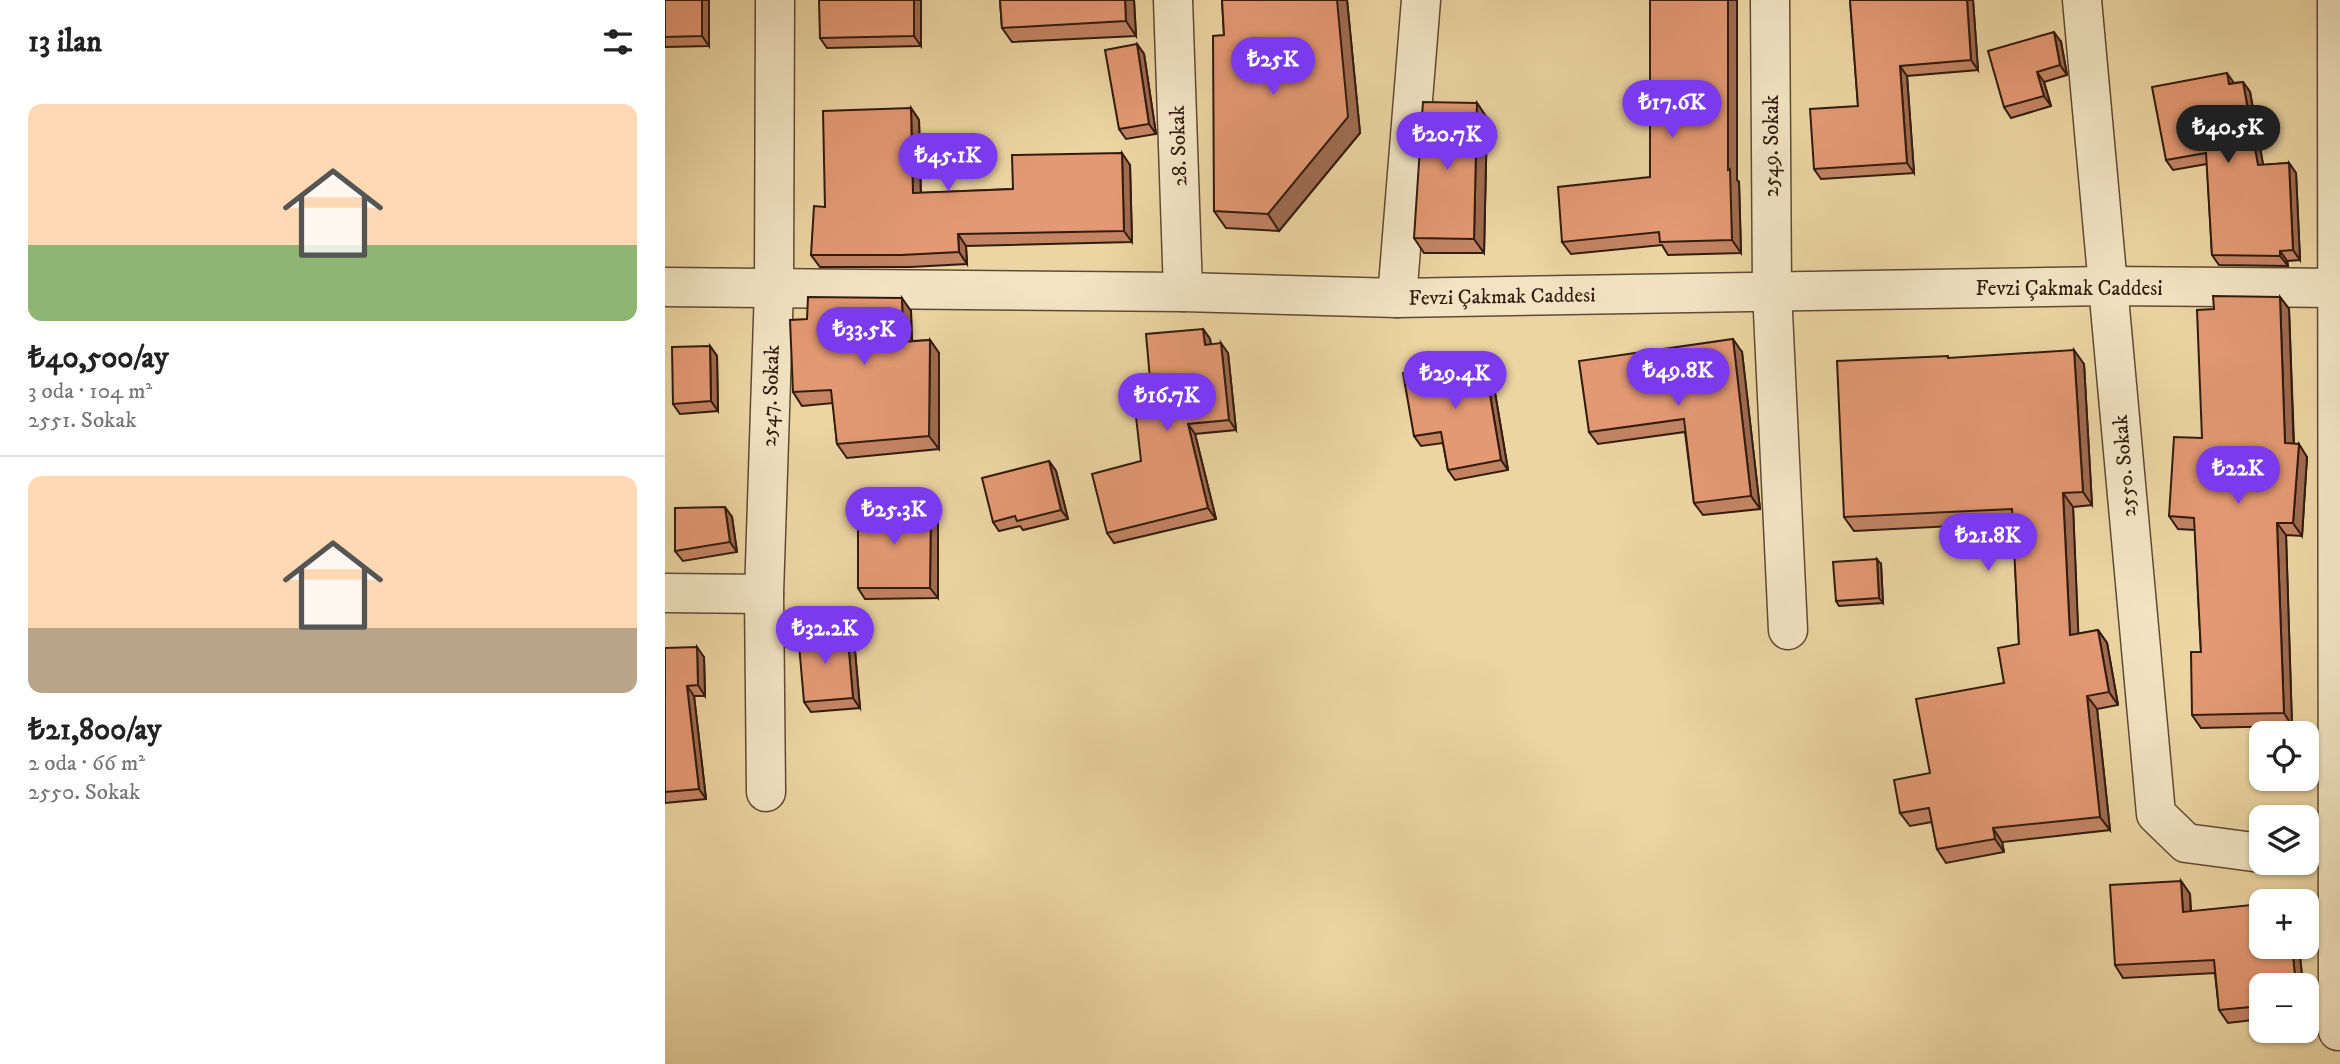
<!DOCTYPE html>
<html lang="tr">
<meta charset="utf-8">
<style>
:root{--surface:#fff;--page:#f2f2f2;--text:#222;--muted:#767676;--line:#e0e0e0;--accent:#7c3aed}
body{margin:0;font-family:"IM FELL DW Pica",serif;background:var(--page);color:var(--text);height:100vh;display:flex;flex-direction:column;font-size:26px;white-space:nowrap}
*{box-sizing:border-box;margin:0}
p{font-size:23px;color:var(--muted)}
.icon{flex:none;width:38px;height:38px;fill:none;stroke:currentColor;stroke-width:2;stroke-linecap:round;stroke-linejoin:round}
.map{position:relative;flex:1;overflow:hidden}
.panel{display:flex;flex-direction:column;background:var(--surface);width:665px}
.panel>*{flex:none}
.tools{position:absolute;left:1584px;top:721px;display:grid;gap:14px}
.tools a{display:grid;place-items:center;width:70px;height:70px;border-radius:14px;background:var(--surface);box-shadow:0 2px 5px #0004;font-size:35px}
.price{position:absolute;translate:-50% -60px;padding:0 16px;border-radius:24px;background:var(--accent);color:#fff;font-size:23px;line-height:46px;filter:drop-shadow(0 2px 4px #0008)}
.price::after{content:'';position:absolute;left:50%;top:42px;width:21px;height:16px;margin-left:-10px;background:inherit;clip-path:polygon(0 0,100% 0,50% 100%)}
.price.selected{background:#222;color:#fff}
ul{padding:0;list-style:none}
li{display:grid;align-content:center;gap:14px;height:371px;padding:0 28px}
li+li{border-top:2px solid var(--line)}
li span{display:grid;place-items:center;height:217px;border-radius:14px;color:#555}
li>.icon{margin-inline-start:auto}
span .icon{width:126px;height:126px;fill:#fffc;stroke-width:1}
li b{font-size:30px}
h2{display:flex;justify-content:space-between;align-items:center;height:84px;padding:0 28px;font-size:30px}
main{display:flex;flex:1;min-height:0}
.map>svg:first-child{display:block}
</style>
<main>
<section class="panel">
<h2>13 ilan<svg class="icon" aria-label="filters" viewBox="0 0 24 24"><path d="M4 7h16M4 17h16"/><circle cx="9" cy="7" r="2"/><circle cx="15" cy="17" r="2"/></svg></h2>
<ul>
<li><span style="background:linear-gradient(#ffd9b3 65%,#8fb573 0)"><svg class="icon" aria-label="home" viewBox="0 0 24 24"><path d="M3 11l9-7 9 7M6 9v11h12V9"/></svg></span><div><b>₺40,500/ay</b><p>3 oda · 104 m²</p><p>2551. Sokak</p></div></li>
<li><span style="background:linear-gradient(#ffd9b3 70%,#b9a48a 0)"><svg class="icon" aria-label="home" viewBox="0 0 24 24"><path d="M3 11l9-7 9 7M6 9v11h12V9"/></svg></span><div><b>₺21,800/ay</b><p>2 oda · 66 m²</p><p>2550. Sokak</p></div></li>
</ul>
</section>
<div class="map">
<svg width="1675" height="1064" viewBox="0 0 1675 1064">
<rect width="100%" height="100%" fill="#ebd5a3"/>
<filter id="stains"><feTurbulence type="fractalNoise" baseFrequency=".00286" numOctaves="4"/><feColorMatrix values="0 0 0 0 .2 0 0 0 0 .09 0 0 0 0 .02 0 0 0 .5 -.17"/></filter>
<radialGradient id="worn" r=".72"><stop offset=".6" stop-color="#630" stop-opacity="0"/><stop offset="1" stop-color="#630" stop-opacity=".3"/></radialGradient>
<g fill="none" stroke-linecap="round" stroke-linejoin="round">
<defs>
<g id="minor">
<path d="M 508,0 L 518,292"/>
<path d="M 1105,0 L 1107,291 L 1123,630"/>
<path d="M 1417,0 L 1491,814 L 1521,843 L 1596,853"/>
<path d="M 1672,0 L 1673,1031"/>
<path d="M 0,287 L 518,292 L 732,298 L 1443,286 L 1675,288"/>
<path d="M 732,298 L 756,0"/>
<path d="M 0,593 L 99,594"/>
<path d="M 101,792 L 99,594 L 109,288 L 110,0"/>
</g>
</defs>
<use href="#minor" stroke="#604a34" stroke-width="41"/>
<use href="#minor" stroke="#f2e4c3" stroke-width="38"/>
</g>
<g fill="#c38464" stroke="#321c0f" stroke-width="2">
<path d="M 0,0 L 44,0 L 44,46 L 0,47 Z"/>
<path d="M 256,0 L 256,46 L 162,48 L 155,38 Z"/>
<path d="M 335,0 L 469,0 L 471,36 L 347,42 L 337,28 Z"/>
<path d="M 557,0 L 682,0 L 695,133 L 614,231 L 561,228 L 549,211 L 559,35 Z"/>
<path d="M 1185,0 L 1308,0 L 1313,70 L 1242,76 L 1249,173 L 1156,179 L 1149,169 L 1193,106 Z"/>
<path d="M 1396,42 L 1402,75 L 1379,82 L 1386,106 L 1346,118 L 1339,107 Z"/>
<path d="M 472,44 L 479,54 L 491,134 L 461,139 L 454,129 Z"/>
<path d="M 1578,82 L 1585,92 L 1598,165 L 1624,163 L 1631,173 L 1635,260 L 1622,261 L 1623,266 L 1554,265 L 1547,255 L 1542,164 L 1508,170 L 1501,160 L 1569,83 Z"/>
<path d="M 812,103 L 822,118 L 819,253 L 759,253 L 749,238 Z"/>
<path d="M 246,108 L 254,120 L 256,193 L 348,189 L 465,165 L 467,242 L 301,246 L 302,264 L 245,267 L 155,267 L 146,255 L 160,207 Z"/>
<path d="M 1072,180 L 1074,182 L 1076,253 L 1003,255 L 997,245 L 906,254 L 897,242 Z"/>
<path d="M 1615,297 L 1624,309 L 1629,443 L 1642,457 L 1637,536 L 1621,535 L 1627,726 L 1536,728 L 1527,715 L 1536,652 L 1530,530 L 1513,529 L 1504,516 L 1537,438 L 1549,309 Z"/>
<path d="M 246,311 L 247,341 L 265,340 L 274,353 L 274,449 L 182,458 L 172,444 L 168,403 L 137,406 L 128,392 Z"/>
<path d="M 538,329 L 545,339 L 546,345 L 563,353 L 571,430 L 530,434 L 551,519 L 449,543 L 442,533 L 476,461 L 485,379 Z"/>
<path d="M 45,346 L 52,356 L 53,411 L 15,414 L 8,404 Z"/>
<path d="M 1077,352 L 1095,509 L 1038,515 L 1029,503 L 1020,432 L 933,444 L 924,432 Z"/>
<path d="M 1284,358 L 1419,364 L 1427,505 L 1408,507 L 1413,634 L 1433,630 L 1442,643 L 1453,705 L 1432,709 L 1445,830 L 1337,842 L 1339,852 L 1281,863 L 1272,849 L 1267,822 L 1245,826 L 1235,813 L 1265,773 L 1339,683 L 1354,644 L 1348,523 L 1189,531 L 1179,517 Z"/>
<path d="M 826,369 L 843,470 L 790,480 L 783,470 L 778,443 L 756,446 L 749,436 Z"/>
<path d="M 384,461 L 391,471 L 403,519 L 358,530 L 355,526 L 334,531 L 328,522 Z"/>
<path d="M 266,506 L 273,516 L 273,598 L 200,599 L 193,588 Z"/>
<path d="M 67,517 L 72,552 L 18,561 L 10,551 Z"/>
<path d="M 1216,564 L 1218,603 L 1174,606 L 1171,601 Z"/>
<path d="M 182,629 L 189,639 L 195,708 L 146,712 L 139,702 Z"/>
<path d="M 0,648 L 39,657 L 40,696 L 29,696 L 41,799 L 0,803 Z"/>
<path d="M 1516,881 L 1525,894 L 1526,911 L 1596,947 L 1634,947 L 1638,985 L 1596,985 L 1596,1019 L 1563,1023 L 1554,1010 L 1550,973 L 1458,978 L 1450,965 Z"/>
</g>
<g fill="#9f6b51" stroke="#321c0f" stroke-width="2">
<path d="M 37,0 L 44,0 L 44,46 L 37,36 Z"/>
<path d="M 249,0 L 256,0 L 256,46 L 249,36 Z"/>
<path d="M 460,0 L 469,0 L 471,36 L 461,21 Z"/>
<path d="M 672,0 L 682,0 L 695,133 L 614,231 L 603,214 Z"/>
<path d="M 1063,0 L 1072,0 L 1072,180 L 1074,182 L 1076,253 L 1067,240 L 1063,170 Z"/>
<path d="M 1302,0 L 1308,0 L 1313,70 L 1306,60 Z"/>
<path d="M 1389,32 L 1396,42 L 1402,75 L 1395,65 Z"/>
<path d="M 472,44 L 479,54 L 491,134 L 484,124 Z"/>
<path d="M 1235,66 L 1242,76 L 1249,173 L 1242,163 Z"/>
<path d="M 1372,72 L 1379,82 L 1386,106 L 1379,96 Z"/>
<path d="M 1562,73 L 1569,83 L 1564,84 Z"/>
<path d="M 1578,82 L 1585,92 L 1600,175 L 1593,165 Z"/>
<path d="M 812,103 L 822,118 L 819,253 L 809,239 Z"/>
<path d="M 246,108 L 254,120 L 256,205 L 248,193 Z"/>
<path d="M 457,153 L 465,165 L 467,242 L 459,231 Z"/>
<path d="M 1624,163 L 1631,173 L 1635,260 L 1628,250 Z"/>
<path d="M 293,234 L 301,246 L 302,264 L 294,252 Z"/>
<path d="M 1615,251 L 1622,261 L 1623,266 L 1615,256 Z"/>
<path d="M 1615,297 L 1624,309 L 1629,456 L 1620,443 Z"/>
<path d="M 237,298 L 246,311 L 247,355 L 238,342 Z"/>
<path d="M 538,329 L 545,339 L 547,355 L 540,345 Z"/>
<path d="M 1068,339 L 1077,352 L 1095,509 L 1086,496 Z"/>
<path d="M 265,340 L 274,353 L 274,449 L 264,436 Z"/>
<path d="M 556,343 L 563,353 L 571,430 L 564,420 Z"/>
<path d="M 45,346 L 52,356 L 53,411 L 46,401 Z"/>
<path d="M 1409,350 L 1419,364 L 1427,505 L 1418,492 Z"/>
<path d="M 819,359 L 826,369 L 843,470 L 836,460 Z"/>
<path d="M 523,424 L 530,434 L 551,519 L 543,508 Z"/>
<path d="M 1634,444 L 1642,457 L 1637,536 L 1628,523 Z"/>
<path d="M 384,461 L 391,471 L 403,519 L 396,510 Z"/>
<path d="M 1398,493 L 1408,507 L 1414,648 L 1405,635 Z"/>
<path d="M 266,506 L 273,516 L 273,598 L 265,588 Z"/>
<path d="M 60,507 L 67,517 L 72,552 L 65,542 Z"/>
<path d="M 1612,523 L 1621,535 L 1627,726 L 1619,713 Z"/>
<path d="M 1212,559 L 1216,564 L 1218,603 L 1214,598 Z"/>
<path d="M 182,629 L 189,639 L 195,708 L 188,698 Z"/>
<path d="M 1433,630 L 1442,643 L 1453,705 L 1444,692 Z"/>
<path d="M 32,647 L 39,657 L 40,696 L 33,685 Z"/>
<path d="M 22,686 L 29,696 L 41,799 L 34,789 Z"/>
<path d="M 1422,696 L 1432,709 L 1445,830 L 1435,817 Z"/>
<path d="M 1328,828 L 1337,842 L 1339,852 L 1330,839 Z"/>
<path d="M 1516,881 L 1525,894 L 1526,925 L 1518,912 Z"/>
<path d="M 1627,947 L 1634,947 L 1638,985 L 1631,985 Z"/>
</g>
<g fill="#e39974" stroke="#321c0f" stroke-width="2">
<path d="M 0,0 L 37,0 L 37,36 L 0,37 Z"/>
<path d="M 154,0 L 249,0 L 249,36 L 155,38 Z"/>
<path d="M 335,0 L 460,0 L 461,21 L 337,28 Z"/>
<path d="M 557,0 L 672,0 L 683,117 L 603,214 L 549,211 L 548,36 L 559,35 Z"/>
<path d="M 985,0 L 1063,0 L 1063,170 L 1065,169 L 1067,240 L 995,242 L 994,232 L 897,242 L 893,187 L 985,177 Z"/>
<path d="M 1185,0 L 1302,0 L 1306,60 L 1235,66 L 1242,163 L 1149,169 L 1145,109 L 1193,106 Z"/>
<path d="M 1389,32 L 1395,65 L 1372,72 L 1379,96 L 1339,107 L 1323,51 Z"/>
<path d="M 472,44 L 484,124 L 454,129 L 440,50 Z"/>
<path d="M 1562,73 L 1564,84 L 1578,82 L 1593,165 L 1624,163 L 1628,250 L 1615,251 L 1615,256 L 1547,255 L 1541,153 L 1501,160 L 1487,87 Z"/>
<path d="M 758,102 L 812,103 L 809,239 L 749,238 Z"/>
<path d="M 246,108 L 248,193 L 348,189 L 347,155 L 457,153 L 459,231 L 293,234 L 294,252 L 236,255 L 146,255 L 149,206 L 160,207 L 158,111 Z"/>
<path d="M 1548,296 L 1615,297 L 1620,443 L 1634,444 L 1628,523 L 1612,523 L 1619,713 L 1527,715 L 1526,652 L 1536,652 L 1529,518 L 1504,516 L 1509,437 L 1537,438 L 1532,310 L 1549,309 Z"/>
<path d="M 143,297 L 237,298 L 238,342 L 265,340 L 264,436 L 172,444 L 166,390 L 128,392 L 125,320 L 142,319 Z"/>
<path d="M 538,329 L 540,345 L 556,343 L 564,420 L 523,424 L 543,508 L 442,533 L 427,474 L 476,461 L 467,381 L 485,379 L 481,334 Z"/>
<path d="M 1068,339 L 1086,496 L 1029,503 L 1019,419 L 924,432 L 914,361 Z"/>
<path d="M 45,346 L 46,401 L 8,404 L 7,347 Z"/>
<path d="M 1409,350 L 1418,492 L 1398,493 L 1405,635 L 1433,630 L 1444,692 L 1422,696 L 1435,817 L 1328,828 L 1330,839 L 1272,849 L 1264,808 L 1235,813 L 1229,780 L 1265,773 L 1251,699 L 1339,683 L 1333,648 L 1354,644 L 1347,509 L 1179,517 L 1172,361 L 1283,356 L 1283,358 Z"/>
<path d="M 819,359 L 836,460 L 783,470 L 776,432 L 749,436 L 738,373 Z"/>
<path d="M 384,461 L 396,510 L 352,521 L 350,516 L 328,522 L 317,478 Z"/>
<path d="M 266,506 L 265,588 L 193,588 L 193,507 Z"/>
<path d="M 60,507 L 65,542 L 10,551 L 10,508 Z"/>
<path d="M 1212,559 L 1214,598 L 1171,601 L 1168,562 Z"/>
<path d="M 182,629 L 188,698 L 139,702 L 133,633 Z"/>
<path d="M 32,647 L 33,685 L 22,686 L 34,789 L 0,792 L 0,648 Z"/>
<path d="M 1516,881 L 1518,912 L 1596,904 L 1596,947 L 1627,947 L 1631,985 L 1596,985 L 1596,1006 L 1554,1010 L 1549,960 L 1450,965 L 1445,885 Z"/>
</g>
<g text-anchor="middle" stroke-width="7" stroke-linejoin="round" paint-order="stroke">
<g font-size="21" fill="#321c0f" stroke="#f2e4c3">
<text transform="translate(513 146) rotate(-92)" y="7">28. Sokak</text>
<text transform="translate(1106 146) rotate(-90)" y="7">2549. Sokak</text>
<text x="1404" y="295">Fevzi Çakmak Caddesi</text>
<text transform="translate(837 296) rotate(-1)" y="7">Fevzi Çakmak Caddesi</text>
<text transform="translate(105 396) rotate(-88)" y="7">2547. Sokak</text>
<text transform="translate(1459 466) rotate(-95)" y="7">2550. Sokak</text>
</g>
</g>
<rect width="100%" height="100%" filter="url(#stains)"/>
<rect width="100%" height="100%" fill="url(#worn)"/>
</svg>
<div class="tools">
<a><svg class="icon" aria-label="locate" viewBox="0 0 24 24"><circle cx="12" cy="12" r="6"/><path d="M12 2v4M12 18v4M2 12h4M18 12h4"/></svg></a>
<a><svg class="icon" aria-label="layers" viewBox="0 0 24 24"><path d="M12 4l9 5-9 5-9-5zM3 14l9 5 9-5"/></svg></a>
<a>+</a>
<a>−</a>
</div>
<b class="price" style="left:608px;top:97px">₺25K</b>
<b class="price" style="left:1007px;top:140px">₺17.6K</b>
<b class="price selected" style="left:1563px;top:165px">₺40.5K</b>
<b class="price" style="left:782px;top:172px">₺20.7K</b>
<b class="price" style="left:283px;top:193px">₺45.1K</b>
<b class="price" style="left:199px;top:367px">₺33.5K</b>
<b class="price" style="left:1013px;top:408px">₺49.8K</b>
<b class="price" style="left:790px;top:411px">₺29.4K</b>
<b class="price" style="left:502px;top:433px">₺16.7K</b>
<b class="price" style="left:1573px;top:506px">₺22K</b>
<b class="price" style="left:229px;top:547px">₺25.3K</b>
<b class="price" style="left:1323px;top:573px">₺21.8K</b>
<b class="price" style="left:160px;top:666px">₺32.2K</b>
</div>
</main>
